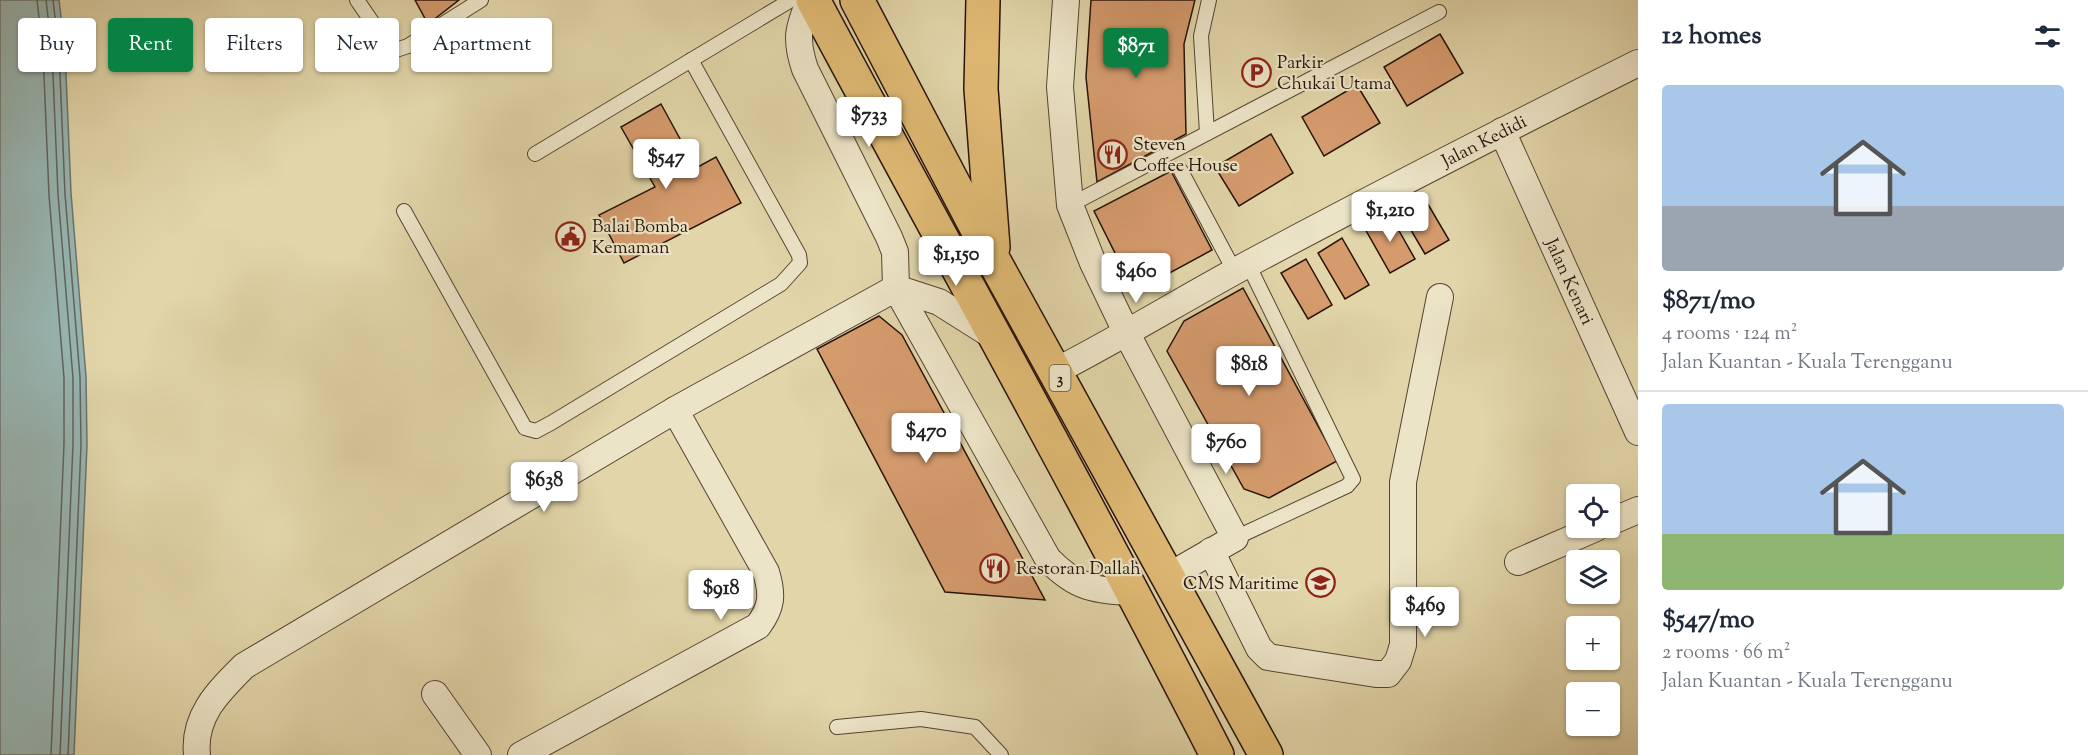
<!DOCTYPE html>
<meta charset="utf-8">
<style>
:root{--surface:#fff;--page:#f2f2f3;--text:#1f2937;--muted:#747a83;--line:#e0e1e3;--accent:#0b8043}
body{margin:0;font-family:"Sorts Mill Goudy",serif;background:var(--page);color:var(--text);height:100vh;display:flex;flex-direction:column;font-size:22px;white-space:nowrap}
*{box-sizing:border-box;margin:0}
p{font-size:20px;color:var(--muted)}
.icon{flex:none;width:33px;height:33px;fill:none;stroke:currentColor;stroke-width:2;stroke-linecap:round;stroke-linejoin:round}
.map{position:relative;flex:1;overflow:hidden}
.sheet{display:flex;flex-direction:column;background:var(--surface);width:450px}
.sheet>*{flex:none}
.hud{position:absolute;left:18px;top:18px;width:570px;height:54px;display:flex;gap:12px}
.buttons{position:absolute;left:1566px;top:484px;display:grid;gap:12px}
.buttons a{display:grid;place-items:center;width:54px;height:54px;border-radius:6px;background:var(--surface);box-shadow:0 2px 4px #0004;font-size:30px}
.price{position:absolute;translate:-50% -51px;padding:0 14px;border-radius:6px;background:#fff;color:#222;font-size:20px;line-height:39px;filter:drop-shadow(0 2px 3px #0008)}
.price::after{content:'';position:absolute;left:50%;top:36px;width:18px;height:14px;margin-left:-9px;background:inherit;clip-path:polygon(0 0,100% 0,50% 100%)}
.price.on{background:var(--accent);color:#fff}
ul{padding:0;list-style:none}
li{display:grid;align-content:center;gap:12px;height:318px;padding:0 24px}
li+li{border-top:2px solid var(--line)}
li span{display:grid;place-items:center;height:186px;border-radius:6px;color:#555}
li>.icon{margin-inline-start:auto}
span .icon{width:108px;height:108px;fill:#fffc;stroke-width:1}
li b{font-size:26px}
h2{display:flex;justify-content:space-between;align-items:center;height:72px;padding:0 24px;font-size:26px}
.pill{padding:0 21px;border-radius:6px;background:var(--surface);box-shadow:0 2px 4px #0004;font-size:21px;line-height:54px}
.pill.on{background:var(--accent);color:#fff}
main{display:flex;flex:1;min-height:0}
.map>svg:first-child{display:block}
</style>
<main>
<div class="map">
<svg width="1638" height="755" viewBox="0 0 1638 755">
<rect width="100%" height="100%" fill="#e1d5a9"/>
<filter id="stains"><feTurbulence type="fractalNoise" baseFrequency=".00333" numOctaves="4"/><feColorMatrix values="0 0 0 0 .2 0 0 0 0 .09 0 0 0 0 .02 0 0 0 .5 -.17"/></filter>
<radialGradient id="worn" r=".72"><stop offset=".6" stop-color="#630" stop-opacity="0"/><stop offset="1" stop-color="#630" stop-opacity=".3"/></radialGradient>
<path fill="#98b6b3" stroke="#6b756f" stroke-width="1.5" d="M 0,0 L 59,0 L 65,50 L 71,193 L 86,377 L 87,445 L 74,755 L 0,755 Z"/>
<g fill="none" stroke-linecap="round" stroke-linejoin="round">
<g stroke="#60645e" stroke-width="1.5">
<path d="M 37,0 L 43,52 L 49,195 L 64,378 L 64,444 L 51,755"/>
<path d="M 46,0 L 52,51 L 58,194 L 73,378 L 73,444 L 60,755"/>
<path d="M 53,0 L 59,51 L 65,194 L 80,377 L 81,445 L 68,755"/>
</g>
</g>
<g fill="#d59b6d" stroke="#27130a" stroke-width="1.5">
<path d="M 415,0 L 459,0 L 428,24 Z"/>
<path d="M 1091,0 L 1195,0 L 1184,44 L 1186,134 L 1097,182 L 1086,77 Z"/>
<path d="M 1440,34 L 1463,73 L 1407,106 L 1384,67 Z"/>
<path d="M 1357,85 L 1380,123 L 1324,156 L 1302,117 Z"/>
<path d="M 661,104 L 696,168 L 716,157 L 741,203 L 624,263 L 599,215 L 655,187 L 621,127 Z"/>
<path d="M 1271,134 L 1293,173 L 1239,206 L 1215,167 Z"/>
<path d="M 1171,171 L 1212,250 L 1153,282 L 1125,273 L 1094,211 Z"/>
<path d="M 1422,194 L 1449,240 L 1425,254 L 1398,208 Z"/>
<path d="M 1389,213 L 1415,259 L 1390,273 L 1364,227 Z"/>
<path d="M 1342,238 L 1369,285 L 1345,299 L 1318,253 Z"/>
<path d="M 1306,259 L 1332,305 L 1308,319 L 1281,273 Z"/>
<path d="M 1243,288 L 1337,461 L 1269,498 L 1244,489 L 1167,351 L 1184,321 Z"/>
<path d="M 879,316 L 902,335 L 1045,600 L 945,592 L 817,349 Z"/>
</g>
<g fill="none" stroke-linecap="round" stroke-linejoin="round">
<defs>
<g id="service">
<path d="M 357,0 L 385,41 L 396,50 L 408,46 L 481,0"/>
<path d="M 1207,133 L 1201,36 L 1209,0"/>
<path d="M 535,154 L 791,0"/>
<path d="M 1181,171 L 1235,272"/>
<path d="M 1070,205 L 1439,12"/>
<path d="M 404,211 L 525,428 L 536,431 L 551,423 L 781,284 L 800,263 L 799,255 L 691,60"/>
<path d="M 1235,538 L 1347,486 L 1353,479 L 1248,264"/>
<path d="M 837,727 L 921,719 L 975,727 L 1001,755"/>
</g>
<g id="minor">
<path d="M 810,0 C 798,28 795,39 805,69 L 889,237 L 895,252 L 896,288 L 1048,559 C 1077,589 1094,590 1134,592"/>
<path d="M 1066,0 L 1060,87 L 1070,205 L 1093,263 L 1127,334 L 1235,538 L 1167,577"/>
<path id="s1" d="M 1502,131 L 1638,432"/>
<path id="s2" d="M 1056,371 C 1122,337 1185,298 1250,263 C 1379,194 1508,128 1638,63"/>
<path d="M 1610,522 L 1638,510"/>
<path d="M 1211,551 L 1259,648 L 1268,657 L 1376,674 L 1388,674 L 1398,661 L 1403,645 L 1403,482 L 1440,297"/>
<path d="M 1518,562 L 1596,528"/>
<path d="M 435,694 L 478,755"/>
<path d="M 197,755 C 193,716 218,692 244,666 L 675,410 L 896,288 L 939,302 L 993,336"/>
<path d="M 521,755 L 758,626 C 772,607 773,595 766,572 L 675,410"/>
</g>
<g id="trunk">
<path d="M 813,0 C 948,252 1087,501 1217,755"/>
<path d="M 857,0 L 994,261 L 1266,755"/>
<path d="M 983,0 L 981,89 L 993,247"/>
</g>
</defs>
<use href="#service" stroke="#564432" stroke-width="16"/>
<use href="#minor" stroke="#564432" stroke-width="28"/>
<use href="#trunk" stroke="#27130a" stroke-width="36"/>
<use href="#service" stroke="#ece4c7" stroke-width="14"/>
<use href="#minor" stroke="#ece4c7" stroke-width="26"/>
<use href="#trunk" stroke="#e0ba74" stroke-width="33"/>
</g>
<defs>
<symbol id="parking-ring" viewBox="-11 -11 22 22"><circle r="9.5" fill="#ece4c7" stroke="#8f2418" stroke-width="1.5"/><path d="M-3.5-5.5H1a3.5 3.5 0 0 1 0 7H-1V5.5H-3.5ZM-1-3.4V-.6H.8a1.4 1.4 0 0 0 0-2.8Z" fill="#8f2418"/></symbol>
<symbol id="restaurant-ring" viewBox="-11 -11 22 22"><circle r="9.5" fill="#ece4c7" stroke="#8f2418" stroke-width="1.5"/><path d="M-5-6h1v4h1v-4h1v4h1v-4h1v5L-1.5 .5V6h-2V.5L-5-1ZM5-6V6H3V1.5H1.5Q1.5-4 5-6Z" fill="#8f2418"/></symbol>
<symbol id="civic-ring" viewBox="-11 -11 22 22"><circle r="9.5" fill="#ece4c7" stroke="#8f2418" stroke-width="1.5"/><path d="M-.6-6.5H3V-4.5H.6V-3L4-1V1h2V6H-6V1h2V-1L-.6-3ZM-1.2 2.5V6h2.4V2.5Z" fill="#8f2418"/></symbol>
<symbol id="university-ring" viewBox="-11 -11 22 22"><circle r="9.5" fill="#ece4c7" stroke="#8f2418" stroke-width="1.5"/><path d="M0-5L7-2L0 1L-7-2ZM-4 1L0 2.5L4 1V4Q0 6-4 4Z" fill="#8f2418"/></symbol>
</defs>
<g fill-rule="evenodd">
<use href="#parking-ring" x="1240" y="56" width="33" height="33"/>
<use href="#restaurant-ring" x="1096" y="138" width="33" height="33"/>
<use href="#civic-ring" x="554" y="220" width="33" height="33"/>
<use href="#restaurant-ring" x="978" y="552" width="33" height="33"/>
<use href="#university-ring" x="1304" y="566" width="33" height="33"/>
</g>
<g text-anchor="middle" stroke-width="4.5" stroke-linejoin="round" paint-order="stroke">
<rect fill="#ece4c7" stroke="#625243" stroke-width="1.5" x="1049.5" y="365" width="21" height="26" rx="4.5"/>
<g font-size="16" font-weight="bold" fill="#27130a">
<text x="1060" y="384">3</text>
</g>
<g font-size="18" fill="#27130a" stroke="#ece4c7" text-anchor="start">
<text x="1277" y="68">Parkir<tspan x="1277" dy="21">Chukai Utama</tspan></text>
<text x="1133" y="150">Steven<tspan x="1133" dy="21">Coffee House</tspan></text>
<text x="592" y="232">Balai Bomba<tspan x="592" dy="21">Kemaman</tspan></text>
<text x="1016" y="574">Restoran Dallah</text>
<text x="1299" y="589" text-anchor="end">CMS Maritime</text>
</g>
<g font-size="18" fill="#27130a" stroke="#ece4c7">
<text dy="6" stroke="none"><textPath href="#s2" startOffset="486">Jalan Kedidi</textPath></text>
<text dy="6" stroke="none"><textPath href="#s1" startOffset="165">Jalan Kenari</textPath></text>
</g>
</g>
<rect width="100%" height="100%" filter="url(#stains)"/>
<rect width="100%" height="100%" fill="url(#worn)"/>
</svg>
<div class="buttons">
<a><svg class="icon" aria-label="locate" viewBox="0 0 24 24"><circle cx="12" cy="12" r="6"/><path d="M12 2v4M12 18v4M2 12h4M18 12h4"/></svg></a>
<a><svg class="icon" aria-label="layers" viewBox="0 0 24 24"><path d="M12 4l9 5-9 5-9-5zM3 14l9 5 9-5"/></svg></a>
<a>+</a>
<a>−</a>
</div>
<b class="price on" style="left:1136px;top:79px">$871</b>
<b class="price" style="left:869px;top:148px">$733</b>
<b class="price" style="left:666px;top:190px">$547</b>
<b class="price" style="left:1390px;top:243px">$1,210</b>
<b class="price" style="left:956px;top:287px">$1,150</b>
<b class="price" style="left:1136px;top:304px">$460</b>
<b class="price" style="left:1249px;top:397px">$818</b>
<b class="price" style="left:926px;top:464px">$470</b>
<b class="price" style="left:1226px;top:475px">$760</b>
<b class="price" style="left:544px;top:513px">$638</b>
<b class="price" style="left:721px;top:621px">$918</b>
<b class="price" style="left:1425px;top:638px">$469</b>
<div class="hud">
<a class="pill">Buy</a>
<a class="pill on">Rent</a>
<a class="pill">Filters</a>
<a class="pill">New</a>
<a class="pill">Apartment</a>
</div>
</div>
<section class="sheet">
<h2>12 homes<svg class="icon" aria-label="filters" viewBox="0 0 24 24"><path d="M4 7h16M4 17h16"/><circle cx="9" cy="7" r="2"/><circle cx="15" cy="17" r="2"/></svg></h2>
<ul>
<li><span style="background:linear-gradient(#a9c7e8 65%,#9aa5b1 0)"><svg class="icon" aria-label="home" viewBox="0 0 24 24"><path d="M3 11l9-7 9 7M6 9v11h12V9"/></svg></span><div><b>$871/mo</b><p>4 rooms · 124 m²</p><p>Jalan Kuantan - Kuala Terengganu</p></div></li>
<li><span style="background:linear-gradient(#a9c7e8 70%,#8fb573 0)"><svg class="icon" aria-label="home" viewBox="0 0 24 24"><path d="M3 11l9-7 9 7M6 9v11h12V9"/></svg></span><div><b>$547/mo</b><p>2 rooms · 66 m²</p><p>Jalan Kuantan - Kuala Terengganu</p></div></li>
</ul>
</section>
</main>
